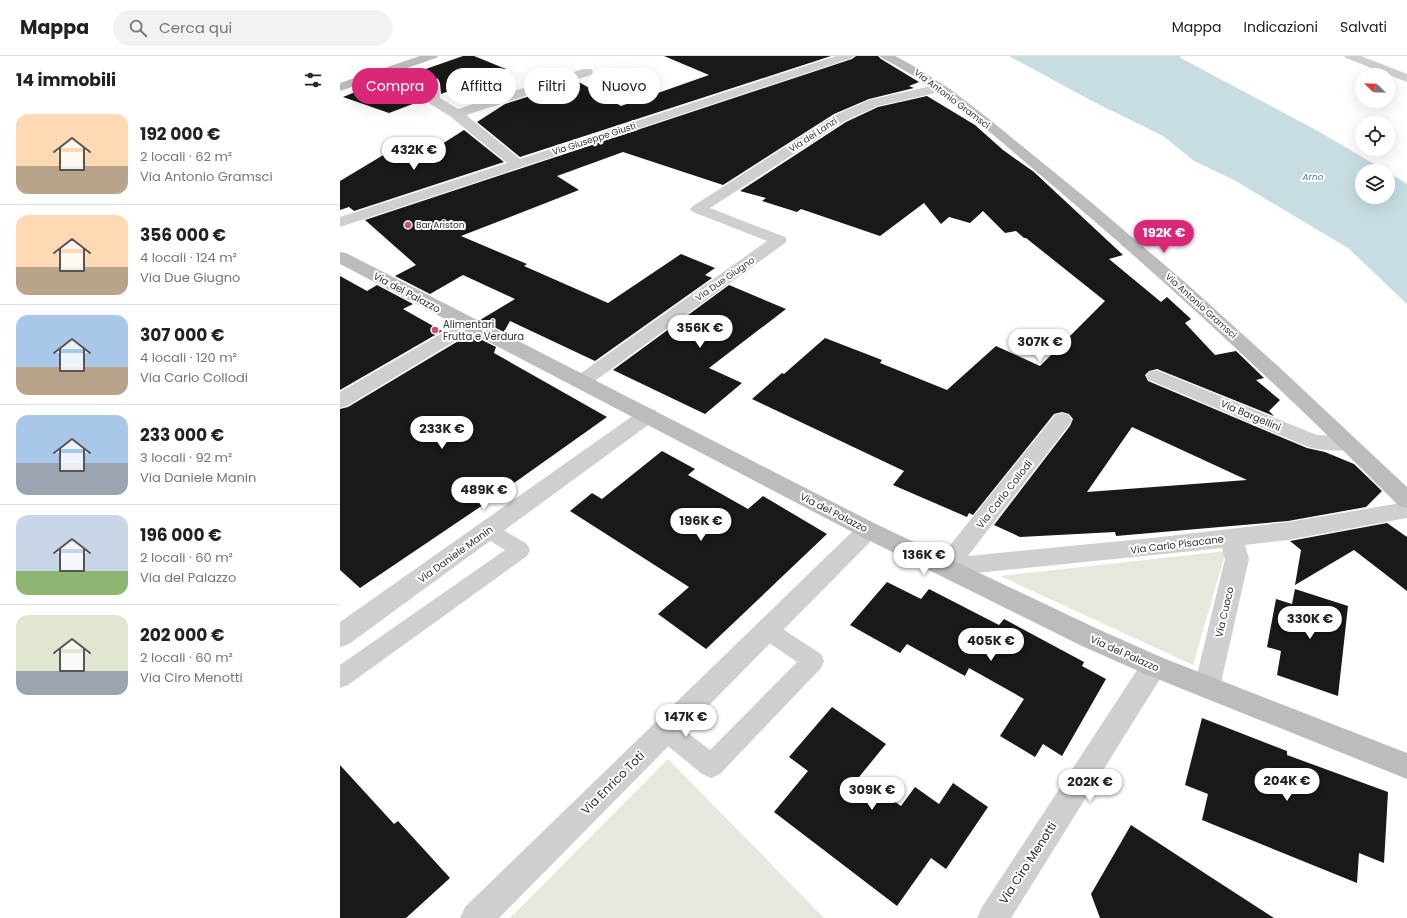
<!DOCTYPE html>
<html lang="it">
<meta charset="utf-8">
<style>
:root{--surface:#fff;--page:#f2f2f2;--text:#202124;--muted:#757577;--line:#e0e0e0;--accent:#db2777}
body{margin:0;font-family:Poppins,sans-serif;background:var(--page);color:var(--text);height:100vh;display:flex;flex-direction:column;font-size:15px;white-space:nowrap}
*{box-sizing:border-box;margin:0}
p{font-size:13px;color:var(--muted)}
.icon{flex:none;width:22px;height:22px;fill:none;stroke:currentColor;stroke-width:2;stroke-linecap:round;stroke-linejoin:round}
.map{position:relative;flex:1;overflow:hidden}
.side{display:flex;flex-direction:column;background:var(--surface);width:340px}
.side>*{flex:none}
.guide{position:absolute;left:12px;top:12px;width:380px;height:36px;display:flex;gap:8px}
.needle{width:26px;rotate:293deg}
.fabs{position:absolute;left:1015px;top:12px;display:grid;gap:8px}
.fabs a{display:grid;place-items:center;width:40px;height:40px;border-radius:50%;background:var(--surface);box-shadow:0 4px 16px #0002;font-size:20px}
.price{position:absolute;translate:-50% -34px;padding:0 9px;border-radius:14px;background:#fff;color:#222;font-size:13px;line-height:26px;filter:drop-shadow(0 1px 2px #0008)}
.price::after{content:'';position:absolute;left:50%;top:24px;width:12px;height:9px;margin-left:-6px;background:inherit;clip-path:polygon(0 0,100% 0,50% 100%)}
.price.on{background:var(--accent);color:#fff}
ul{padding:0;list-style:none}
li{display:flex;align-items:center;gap:12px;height:100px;padding:0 16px}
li+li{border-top:1px solid var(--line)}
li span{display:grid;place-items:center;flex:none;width:112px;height:80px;border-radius:12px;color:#555}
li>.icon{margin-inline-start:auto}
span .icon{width:48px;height:48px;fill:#fffc;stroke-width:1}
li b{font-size:17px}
h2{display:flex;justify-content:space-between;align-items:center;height:48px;padding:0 16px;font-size:17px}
.pill{padding:0 14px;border-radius:18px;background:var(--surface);box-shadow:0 4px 16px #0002;font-size:14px;line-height:36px}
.pill.on{background:var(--accent);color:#fff}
header{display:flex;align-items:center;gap:24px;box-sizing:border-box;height:56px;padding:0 20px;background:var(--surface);border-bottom:1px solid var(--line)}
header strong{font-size:19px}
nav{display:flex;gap:22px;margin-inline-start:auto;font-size:14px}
.search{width:280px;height:36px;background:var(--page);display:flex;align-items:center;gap:10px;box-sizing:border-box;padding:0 14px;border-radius:22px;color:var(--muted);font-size:15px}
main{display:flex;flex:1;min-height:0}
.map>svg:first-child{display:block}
</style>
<header>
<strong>Mappa</strong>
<div class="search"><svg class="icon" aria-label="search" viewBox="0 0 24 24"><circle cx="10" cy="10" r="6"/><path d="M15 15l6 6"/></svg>Cerca qui</div>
<nav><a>Mappa</a><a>Indicazioni</a><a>Salvati</a></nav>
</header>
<main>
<section class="side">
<h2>14 immobili<svg class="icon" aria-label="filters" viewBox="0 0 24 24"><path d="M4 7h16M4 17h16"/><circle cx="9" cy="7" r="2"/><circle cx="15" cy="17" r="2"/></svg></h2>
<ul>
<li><span style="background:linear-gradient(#ffd9b3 65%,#b9a48a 0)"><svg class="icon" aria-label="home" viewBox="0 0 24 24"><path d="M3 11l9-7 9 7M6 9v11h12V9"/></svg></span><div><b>192 000 €</b><p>2 locali · 62 m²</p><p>Via Antonio Gramsci</p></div></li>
<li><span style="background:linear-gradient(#ffd9b3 65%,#b9a48a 0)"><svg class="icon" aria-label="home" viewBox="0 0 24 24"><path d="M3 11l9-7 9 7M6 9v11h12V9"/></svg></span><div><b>356 000 €</b><p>4 locali · 124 m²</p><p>Via Due Giugno</p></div></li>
<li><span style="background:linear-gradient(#a9c7e8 65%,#b9a48a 0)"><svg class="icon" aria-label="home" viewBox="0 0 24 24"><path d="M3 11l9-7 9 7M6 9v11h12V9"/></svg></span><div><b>307 000 €</b><p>4 locali · 120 m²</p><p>Via Carlo Collodi</p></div></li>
<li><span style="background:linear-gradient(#a9c7e8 60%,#9aa5b1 0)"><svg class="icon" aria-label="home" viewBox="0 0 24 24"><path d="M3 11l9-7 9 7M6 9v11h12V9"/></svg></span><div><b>233 000 €</b><p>3 locali · 92 m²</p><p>Via Daniele Manin</p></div></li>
<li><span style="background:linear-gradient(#c9d6e8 70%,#8fb573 0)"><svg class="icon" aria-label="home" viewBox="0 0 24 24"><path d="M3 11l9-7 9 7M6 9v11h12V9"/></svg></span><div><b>196 000 €</b><p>2 locali · 60 m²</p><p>Via del Palazzo</p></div></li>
<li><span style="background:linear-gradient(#dfe7d0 70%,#9aa5b1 0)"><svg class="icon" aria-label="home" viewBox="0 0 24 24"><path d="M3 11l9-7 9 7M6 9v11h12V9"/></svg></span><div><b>202 000 €</b><p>2 locali · 60 m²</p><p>Via Ciro Menotti</p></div></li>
</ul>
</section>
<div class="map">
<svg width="1067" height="862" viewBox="0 0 1067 862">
<rect width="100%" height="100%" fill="#fff"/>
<g fill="#e4e8dd">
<path d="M 886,495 L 853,609 L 660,520 Z"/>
<path d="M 328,703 L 484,862 L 170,862 Z"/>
</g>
<path fill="#c7dde2" d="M 669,0 L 841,0 L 839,1 L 978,75 L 1046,115 L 1022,115 L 1022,141 L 1048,141 L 1048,116 L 1067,128 L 1067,248 L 1008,192 L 894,124 L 854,105 L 823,80 L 750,44 Z"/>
<g fill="#191919" fill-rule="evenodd">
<path d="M 123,0 L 134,0 L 166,13 L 101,38 L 100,27 L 98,23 L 80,15 Z"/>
<path d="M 324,0 L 491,0 L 180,101 L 137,66 L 165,48 L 237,25 L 281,50 L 369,19 Z"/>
<path d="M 516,0 L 538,0 L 541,3 L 579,26 L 569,30 L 574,32 L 529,43 L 494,58 L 383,129 L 283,96 L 217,120 L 239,134 L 121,180 L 187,208 L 184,210 L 268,247 L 341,198 L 375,212 L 365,219 L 372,222 L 255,305 L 170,265 L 164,276 L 140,264 L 175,243 L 123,219 L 90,238 L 55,220 L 76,209 L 25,164 L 512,3 Z"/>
<path d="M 57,19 L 63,20 L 86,30 L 86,43 L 49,57 L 3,41 Z"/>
<path d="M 587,40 L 635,69 L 663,94 L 694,116 L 783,199 L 769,203 L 821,246 L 827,241 L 851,263 L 845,267 L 875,299 L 896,295 L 924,322 L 916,324 L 940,344 L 929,355 L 934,360 L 817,313 L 809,315 L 805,319 L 808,325 L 967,392 L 985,396 L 1014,408 L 1042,435 L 1026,451 L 948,465 L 776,480 L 775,476 L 680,481 L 654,469 L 730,370 L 733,363 L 729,358 L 722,356 L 714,358 L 633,459 L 629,457 L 627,461 L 553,429 L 564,415 L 412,343 L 442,317 L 444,318 L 485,282 L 542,304 L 540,307 L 607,334 L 656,290 L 700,310 L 765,245 L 686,182 L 684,182 L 676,175 L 665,177 L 643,155 L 630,167 L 609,161 L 601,168 L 584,147 L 540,180 L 461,153 L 457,156 L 422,145 L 426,142 L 400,135 L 506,66 L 538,51 ZM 792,371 L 907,424 L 747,436 Z"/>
<path d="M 124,74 L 164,106 L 14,155 L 9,151 L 0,154 L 0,125 L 60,89 L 91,95 Z"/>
<path d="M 0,220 L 27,235 L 37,229 L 73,248 L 63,253 L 102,275 L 0,334 Z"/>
<path d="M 389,229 L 446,253 L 369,312 L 402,327 L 365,358 L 273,314 Z"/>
<path d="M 130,278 L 156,291 L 154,297 L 267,361 L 140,451 L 20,532 L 0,514 L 0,353 L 8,351 Z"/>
<path d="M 322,395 L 355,413 L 348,419 L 408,453 L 423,440 L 487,478 L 366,593 L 318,558 L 349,531 L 230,455 L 252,437 L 262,443 Z"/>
<path d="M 1047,467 L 1067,481 L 1067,535 L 1014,494 L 955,529 L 961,494 L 950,485 Z"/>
<path d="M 547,526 L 581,543 L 589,533 L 659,569 L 664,563 L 744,606 L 742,610 L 766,623 L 722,700 L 703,688 L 695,701 L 660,680 L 684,643 L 629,612 L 625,620 L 567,588 L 560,597 L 510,569 Z"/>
<path d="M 955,533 L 1008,550 L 998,640 L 937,619 L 941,595 L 927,591 L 936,543 L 952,548 Z"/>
<path d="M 492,651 L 546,688 L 519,721 L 561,750 L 575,731 L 599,748 L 613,727 L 648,751 L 606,813 L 591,802 L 557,850 L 434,756 L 468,715 L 449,701 Z"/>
<path d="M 862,662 L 947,695 L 947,699 L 1048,736 L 1044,807 L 1019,797 L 1017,827 L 862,764 L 868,738 L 845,729 Z"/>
<path d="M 0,709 L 54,768 L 58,765 L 110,822 L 66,862 L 0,862 Z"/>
<path d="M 791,769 L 866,818 L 934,862 L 760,862 L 751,838 Z"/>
</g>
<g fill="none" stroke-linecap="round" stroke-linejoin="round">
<g fill="#cfcfcf" fill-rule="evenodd">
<path d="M 148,467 L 155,469 L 187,488 L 190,494 L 187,500 L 8,629 L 0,632 L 0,609 L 165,494 L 141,479 L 138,474 L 141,469 Z"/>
<path d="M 427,565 L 435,568 L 481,598 L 484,605 L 481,612 L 380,718 L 371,722 L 362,718 L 318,682 L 314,674 L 318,666 L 326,663 L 334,666 L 370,694 L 457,606 L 419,580 L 416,574 L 419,568 Z"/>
</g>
<g fill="#cfcfcf" fill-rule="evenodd">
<path d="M 496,0 L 514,0 L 512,2 L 0,171 L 0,161 L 167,107 L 111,61 L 89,47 L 88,44 L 87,29 L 55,15 L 53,12 L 55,9 L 63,9 L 97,24 L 99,27 L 100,42 L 118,53 L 243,13 L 251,13 L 253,16 L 251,19 L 126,59 L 180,103 Z"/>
<path d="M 1004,0 L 1021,0 L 1067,18 L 1067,26 L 1006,2 Z"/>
<path d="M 600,28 L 604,29 L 606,32 L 604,35 L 538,50 L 505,65 L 370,152 L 445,181 L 447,184 L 445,187 L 248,330 L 241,332 L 234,330 L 231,326 L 234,322 L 427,185 L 353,156 L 350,153 L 353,150 L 495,59 L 529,44 Z"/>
<path d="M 129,264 L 135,265 L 138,269 L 135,273 L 7,350 L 0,352 L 0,336 L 123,265 Z"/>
<path d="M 816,314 L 977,379 L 1008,380 L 1015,382 L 1018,387 L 1015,392 C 1001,396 982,395 968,391 L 809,324 L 806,320 L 809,316 Z"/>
<path d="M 308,352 L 315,354 L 318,359 L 315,364 L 9,588 L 0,591 L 0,566 L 301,354 Z"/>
<path d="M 722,357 L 729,359 L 732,364 L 729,369 L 628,500 L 812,482 L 948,466 L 1067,446 L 1067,462 L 948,484 L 905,489 L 909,503 L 880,631 L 876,639 L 867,643 L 858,639 L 854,631 L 885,503 L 882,492 L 606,520 L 598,518 L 594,511 L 598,504 L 715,359 Z"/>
<path d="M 528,465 L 536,468 L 540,474 L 536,480 L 159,862 L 120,862 L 125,851 L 520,468 Z"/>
<path d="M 814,599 L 823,602 L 827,610 L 823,618 L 671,862 L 637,862 L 642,851 L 805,602 Z"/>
</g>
<g fill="#bcbcbc" fill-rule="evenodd">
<path d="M 80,0 L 98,0 L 96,2 L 0,35 L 0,27 Z"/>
<path d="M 540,0 L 555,0 L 570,8 L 610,33 L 649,63 L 752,147 L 847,228 L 939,311 L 1067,431 L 1067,452 L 1059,450 C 949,340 836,234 718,134 C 662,87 608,36 542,2 Z"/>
<path d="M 0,196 L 6,197 L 536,468 L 760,574 L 823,602 L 1067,697 L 1067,723 L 805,618 L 742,590 L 520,480 L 0,208 Z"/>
</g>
</g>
<g fill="#d04d6f" stroke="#fff" stroke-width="1.5">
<circle cx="68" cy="169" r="4"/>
<circle cx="95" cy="274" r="4"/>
</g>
<g text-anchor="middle" stroke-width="4" stroke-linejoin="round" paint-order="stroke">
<g font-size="9" fill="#323232" stroke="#fff">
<text transform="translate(612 43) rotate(37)" y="3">Via Antonio Gramsci</text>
<text transform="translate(473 79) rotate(-33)" y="3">Via dei Lanzi</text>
<text transform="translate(254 83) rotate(-18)" y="3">Via Giuseppe Giusti</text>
<text transform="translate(385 223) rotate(-35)" y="3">Via Due Giugno</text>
<text transform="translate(861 250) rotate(42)" y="3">Via Antonio Gramsci</text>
</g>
<g font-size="9" font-style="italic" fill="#497e8b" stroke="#fff">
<text x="973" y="124">Arno</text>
</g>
<g font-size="9" fill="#323232" stroke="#fff" text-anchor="start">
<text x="76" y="172">Bar Ariston</text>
</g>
<g font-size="10" fill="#323232" stroke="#fff">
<text transform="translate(67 236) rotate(28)" y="4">Via del Palazzo</text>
<text transform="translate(911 359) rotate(23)" y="4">Via Bargellini</text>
<text transform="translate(664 438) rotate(-52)" y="4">Via Carlo Collodi</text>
<text transform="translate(494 456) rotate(27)" y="4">Via del Palazzo</text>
<text transform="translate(837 488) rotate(-7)" y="4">Via Carlo Pisacane</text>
<text transform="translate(115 498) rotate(-36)" y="4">Via Daniele Manin</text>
<text transform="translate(884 556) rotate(-77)" y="4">Via Cuoco</text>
<text transform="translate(785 597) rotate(24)" y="4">Via del Palazzo</text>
</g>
<g font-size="10" fill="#323232" stroke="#fff" text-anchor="start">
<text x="103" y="272">Alimentari<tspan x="103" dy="12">Frutta e Verdura</tspan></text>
</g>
<g font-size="12" fill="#323232" stroke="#fff">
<text transform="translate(273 727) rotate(-45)" y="4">Via Enrico Toti</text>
<text transform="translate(688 807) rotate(-57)" y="4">Via Ciro Menotti</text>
</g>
</g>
</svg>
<div class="fabs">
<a><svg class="needle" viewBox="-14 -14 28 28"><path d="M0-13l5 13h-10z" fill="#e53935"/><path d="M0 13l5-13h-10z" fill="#757577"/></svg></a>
<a><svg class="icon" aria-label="locate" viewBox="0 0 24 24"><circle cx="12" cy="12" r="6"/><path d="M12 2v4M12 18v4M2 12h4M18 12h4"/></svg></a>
<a><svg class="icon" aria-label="layers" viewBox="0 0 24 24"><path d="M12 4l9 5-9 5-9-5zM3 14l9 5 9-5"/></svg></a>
</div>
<b class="price" style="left:74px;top:115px">432K €</b>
<b class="price on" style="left:824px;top:198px">192K €</b>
<b class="price" style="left:360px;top:293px">356K €</b>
<b class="price" style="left:700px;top:307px">307K €</b>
<b class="price" style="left:102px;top:394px">233K €</b>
<b class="price" style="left:144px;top:455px">489K €</b>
<b class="price" style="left:361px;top:486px">196K €</b>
<b class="price" style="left:584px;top:520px">136K €</b>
<b class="price" style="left:970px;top:584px">330K €</b>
<b class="price" style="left:651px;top:606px">405K €</b>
<b class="price" style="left:346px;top:682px">147K €</b>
<b class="price" style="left:947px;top:746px">204K €</b>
<b class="price" style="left:750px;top:747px">202K €</b>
<b class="price" style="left:532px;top:755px">309K €</b>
<div class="guide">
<a class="pill on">Compra</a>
<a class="pill">Affitta</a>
<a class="pill">Filtri</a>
<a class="pill">Nuovo</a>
</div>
</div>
</main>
